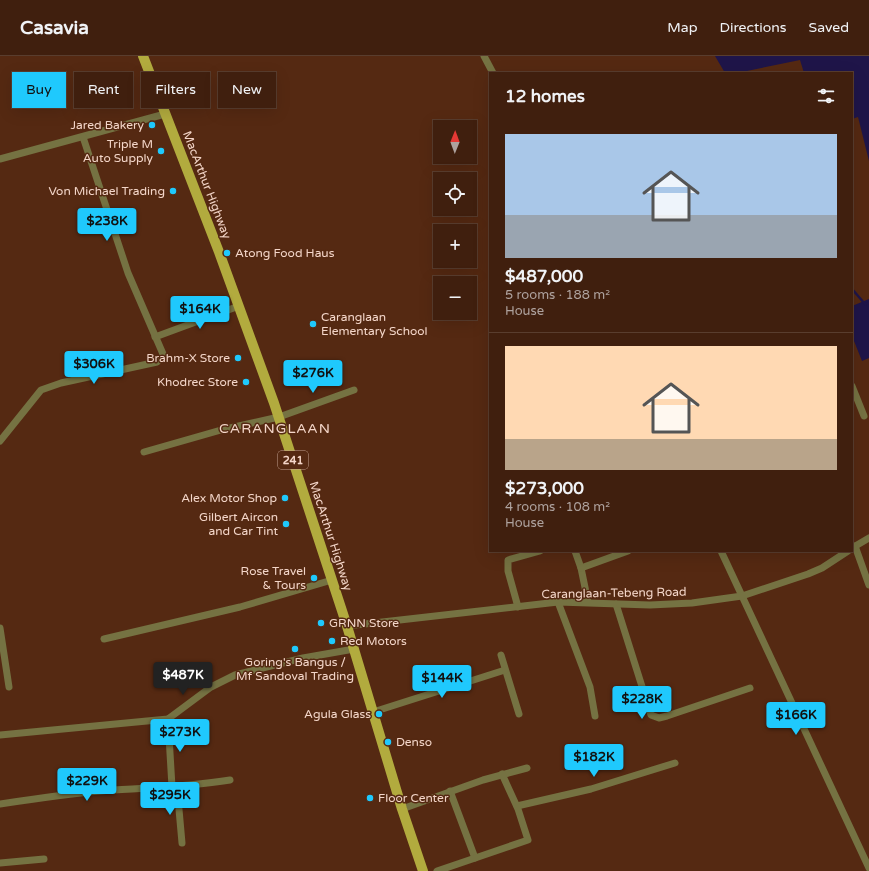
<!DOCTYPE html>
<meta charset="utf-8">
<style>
:root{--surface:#401f0e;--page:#4b2c1c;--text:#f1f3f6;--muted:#aea29e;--line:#593d2e;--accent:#1fc9fd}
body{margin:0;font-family:"Varela Round",sans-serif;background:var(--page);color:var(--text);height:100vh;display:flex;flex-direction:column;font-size:15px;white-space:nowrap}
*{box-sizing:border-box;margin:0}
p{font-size:13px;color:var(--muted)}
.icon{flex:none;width:22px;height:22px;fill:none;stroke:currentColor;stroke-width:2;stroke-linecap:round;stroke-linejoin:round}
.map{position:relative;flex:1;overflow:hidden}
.details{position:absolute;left:489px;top:16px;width:364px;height:480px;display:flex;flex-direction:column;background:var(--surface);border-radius:0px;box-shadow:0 4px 16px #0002,0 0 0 1px var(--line)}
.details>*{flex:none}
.hud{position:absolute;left:12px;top:16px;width:380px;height:36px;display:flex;gap:8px}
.needle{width:26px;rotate:1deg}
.buttons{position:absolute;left:433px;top:64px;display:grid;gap:8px}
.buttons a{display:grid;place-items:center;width:44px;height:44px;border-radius:0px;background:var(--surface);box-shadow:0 4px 16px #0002,0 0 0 1px var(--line);font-size:20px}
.price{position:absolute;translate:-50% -34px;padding:0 9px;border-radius:4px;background:var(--accent);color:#111;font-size:13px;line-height:26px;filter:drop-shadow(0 1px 2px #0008)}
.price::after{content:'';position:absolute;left:50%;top:24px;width:12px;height:9px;margin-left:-6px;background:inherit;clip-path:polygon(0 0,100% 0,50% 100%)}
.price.selected{background:#222;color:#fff}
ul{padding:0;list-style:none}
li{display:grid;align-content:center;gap:8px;height:212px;padding:0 16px}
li+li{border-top:1px solid var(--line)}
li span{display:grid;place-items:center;height:124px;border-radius:0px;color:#555}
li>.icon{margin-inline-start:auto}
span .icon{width:72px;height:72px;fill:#fffc;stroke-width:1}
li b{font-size:17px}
h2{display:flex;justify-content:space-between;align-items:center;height:48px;padding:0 16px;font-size:17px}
.tag{padding:0 14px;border-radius:0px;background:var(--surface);box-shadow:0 4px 16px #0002,0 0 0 1px var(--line);font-size:14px;line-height:36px}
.tag.selected{background:var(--accent);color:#111}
header{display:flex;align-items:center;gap:24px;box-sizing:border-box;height:56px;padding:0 20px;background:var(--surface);border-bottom:1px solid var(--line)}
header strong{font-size:19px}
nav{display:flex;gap:22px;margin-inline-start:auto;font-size:14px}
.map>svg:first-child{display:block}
</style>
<header>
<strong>Casavia</strong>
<nav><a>Map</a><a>Directions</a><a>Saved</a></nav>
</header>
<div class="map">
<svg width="869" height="815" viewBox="0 0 869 815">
<rect width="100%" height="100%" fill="#552912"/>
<g fill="#1f1549">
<path d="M 715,0 L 869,0 L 869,105 L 858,61 L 852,63 L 852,17 L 804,17 L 800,4 L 737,17 L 725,17 Z"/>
<path d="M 869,243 L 869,302 L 862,305 L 852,280 L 852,250 Z"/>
</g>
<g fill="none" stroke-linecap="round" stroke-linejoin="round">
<path stroke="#1f1549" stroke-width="2.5" d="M 852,233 L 865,248 L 869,247"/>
<g stroke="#757242" stroke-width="7">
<path d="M 484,0 L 493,17"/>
<path d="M 0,103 L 165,58"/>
<path d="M 155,281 L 239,250"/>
<path d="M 852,330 L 864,360"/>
<path d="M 0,385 L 41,334 L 61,327 L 157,306 L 162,301 L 163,298 L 128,217 L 83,81"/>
<path d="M 144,396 L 221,374 L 279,361 L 354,334"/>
<path d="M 855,490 L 869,529"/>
<path d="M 852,492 L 869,482"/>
<path d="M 575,495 L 581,512 L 588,546"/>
<path d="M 721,495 L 869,812"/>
<path d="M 581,512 L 628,495"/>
<path d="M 558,546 L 590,631 L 595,660"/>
<path d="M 616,548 L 651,659 L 659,662 L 667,660 L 750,632"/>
<path d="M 518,551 L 508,515 L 508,504 L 540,495"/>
<path d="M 347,570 L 558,546 L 650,549 L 692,547 L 742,540 L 808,518 L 822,512 L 848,495"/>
<path d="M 0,572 L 9,631"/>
<path d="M 104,583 L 240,551 L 332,524"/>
<path d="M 501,599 L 519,658"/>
<path d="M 373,656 L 505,614"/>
<path d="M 168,663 L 172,731"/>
<path d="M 0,679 L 168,663 L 211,631 L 235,619 L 303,602 L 354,593"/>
<path d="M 177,731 L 182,787"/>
<path d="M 450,735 L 475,802"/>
<path d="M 0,748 C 33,743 66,738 100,735 C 144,732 187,731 230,724"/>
<path d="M 517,750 L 591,733 L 675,707"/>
<path d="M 402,753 L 483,724 L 527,712"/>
<path d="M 0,807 L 44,803"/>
<path d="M 437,815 L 528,784 L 518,753 L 502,718"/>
</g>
<path stroke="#b2ab3e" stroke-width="10" d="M 143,0 L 219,196 L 274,347 L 347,570 L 402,753 L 423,815"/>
</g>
<g fill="#1fc9fd" stroke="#552912" stroke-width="1.5">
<circle cx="152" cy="69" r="4"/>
<circle cx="161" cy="95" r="4"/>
<circle cx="173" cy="135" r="4"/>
<circle cx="227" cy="197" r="4"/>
<circle cx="313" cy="268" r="4"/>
<circle cx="238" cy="302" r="4"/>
<circle cx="246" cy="326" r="4"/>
<circle cx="285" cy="442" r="4"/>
<circle cx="286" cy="468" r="4"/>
<circle cx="314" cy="522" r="4"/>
<circle cx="321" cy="567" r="4"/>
<circle cx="332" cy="585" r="4"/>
<circle cx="295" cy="593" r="4"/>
<circle cx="379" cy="658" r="4"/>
<circle cx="388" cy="686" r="4"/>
<circle cx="370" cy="742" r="4"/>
</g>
<g text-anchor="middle" stroke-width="3" stroke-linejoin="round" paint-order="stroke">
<rect fill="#552912" stroke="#c4a292" stroke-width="1" x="278" y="395" width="30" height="18" rx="3"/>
<g font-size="11" font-weight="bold" fill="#f4d6c9">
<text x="293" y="408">241</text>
</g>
<g font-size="12" fill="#f4d6c9" stroke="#552912" text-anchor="end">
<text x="144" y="73">Jared Bakery</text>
<text x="153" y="92">Triple M<tspan x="153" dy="14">Auto Supply</tspan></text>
<text x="165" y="139">Von Michael Trading</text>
<text x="235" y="201" text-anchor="start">Atong Food Haus</text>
<text x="321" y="265" text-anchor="start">Caranglaan<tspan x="321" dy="14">Elementary School</tspan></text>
<text x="230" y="306">Brahm-X Store</text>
<text x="238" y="330">Khodrec Store</text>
<text x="277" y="446">Alex Motor Shop</text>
<text x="278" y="465">Gilbert Aircon<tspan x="278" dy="14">and Car Tint</tspan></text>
<text x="306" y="519">Rose Travel<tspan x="306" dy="14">&amp; Tours</tspan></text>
<text x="329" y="571" text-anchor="start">GRNN Store</text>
<text x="340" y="589" text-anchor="start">Red Motors</text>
<text x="295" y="610" text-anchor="middle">Goring's Bangus /<tspan x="295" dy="14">Mf Sandoval Trading</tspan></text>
<text x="371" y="662">Agula Glass</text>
<text x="396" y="690" text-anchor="start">Denso</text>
<text x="378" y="746" text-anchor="start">Floor Center</text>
</g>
<g font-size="12" fill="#f4d6c9" stroke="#552912">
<text transform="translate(207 129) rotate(69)" y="4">MacArthur Highway</text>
<text transform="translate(331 480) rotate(72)" y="4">MacArthur Highway</text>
<text transform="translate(614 537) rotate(-1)" y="4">Caranglaan-Tebeng Road</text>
</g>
<g font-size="14" letter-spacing="1" fill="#f4d6c9" stroke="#552912">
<text x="275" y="377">CARANGLAAN</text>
</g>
</g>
</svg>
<div class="buttons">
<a><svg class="needle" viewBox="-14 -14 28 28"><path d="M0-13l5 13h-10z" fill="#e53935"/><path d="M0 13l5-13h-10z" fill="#aea29e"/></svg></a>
<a><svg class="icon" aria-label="locate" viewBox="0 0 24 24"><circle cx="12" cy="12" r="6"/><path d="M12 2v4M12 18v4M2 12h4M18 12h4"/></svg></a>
<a>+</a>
<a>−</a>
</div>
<b class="price" style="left:107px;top:186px">$238K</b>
<b class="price" style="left:200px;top:274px">$164K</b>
<b class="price" style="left:94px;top:329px">$306K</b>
<b class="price" style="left:313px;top:338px">$276K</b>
<b class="price selected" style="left:183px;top:640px">$487K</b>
<b class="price" style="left:442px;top:643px">$144K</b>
<b class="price" style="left:642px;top:664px">$228K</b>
<b class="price" style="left:796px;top:680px">$166K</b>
<b class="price" style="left:180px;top:697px">$273K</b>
<b class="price" style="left:594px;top:722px">$182K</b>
<b class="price" style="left:87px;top:746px">$229K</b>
<b class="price" style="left:170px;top:760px">$295K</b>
<div class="hud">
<a class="tag selected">Buy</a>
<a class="tag">Rent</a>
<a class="tag">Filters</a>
<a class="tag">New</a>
</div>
<section class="details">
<h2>12 homes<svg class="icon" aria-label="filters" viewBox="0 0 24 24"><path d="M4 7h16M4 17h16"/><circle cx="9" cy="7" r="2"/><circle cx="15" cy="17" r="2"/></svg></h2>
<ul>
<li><span style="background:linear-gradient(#a9c7e8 65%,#9aa5b1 0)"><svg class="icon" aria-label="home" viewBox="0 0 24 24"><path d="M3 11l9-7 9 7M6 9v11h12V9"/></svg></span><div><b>$487,000</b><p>5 rooms · 188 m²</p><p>House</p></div></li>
<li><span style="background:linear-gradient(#ffd9b3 75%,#b9a48a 0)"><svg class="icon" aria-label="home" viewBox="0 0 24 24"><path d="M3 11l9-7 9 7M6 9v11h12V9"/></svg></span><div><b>$273,000</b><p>4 rooms · 108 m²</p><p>House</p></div></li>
</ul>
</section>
</div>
